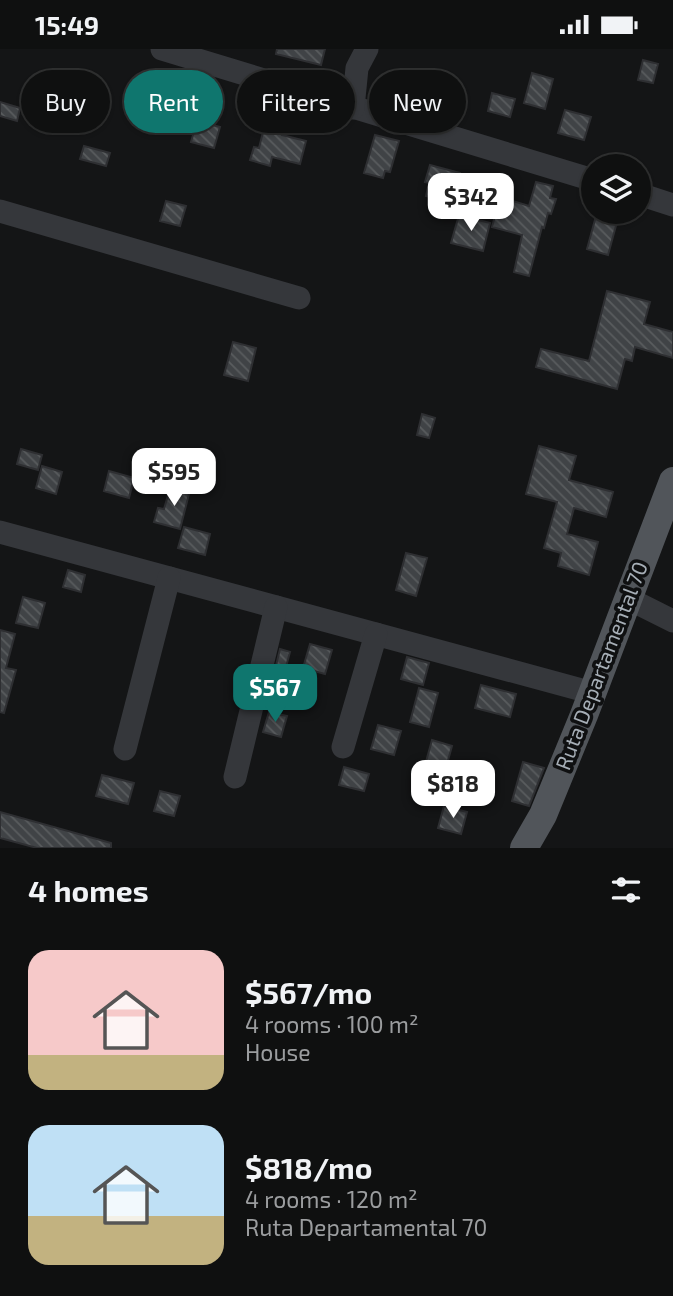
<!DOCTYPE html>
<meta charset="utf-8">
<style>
:root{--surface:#0f1010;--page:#1d1e1e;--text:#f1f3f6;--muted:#9b9d9f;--line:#2f3030;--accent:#0f766e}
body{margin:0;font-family:"Exo 2",sans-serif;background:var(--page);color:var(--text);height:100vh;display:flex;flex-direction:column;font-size:26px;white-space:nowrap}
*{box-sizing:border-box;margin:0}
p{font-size:23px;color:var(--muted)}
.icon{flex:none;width:38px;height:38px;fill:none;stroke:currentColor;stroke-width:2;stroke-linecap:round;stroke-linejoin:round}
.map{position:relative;height:799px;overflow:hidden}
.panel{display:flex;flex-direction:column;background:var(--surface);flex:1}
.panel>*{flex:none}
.guide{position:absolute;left:21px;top:21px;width:632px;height:63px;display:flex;gap:14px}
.controls{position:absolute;left:581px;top:105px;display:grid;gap:14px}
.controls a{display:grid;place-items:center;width:70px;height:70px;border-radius:50%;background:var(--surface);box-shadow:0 2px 5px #0004,0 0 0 2px var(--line);font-size:35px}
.price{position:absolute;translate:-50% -60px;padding:0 16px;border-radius:14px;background:#fff;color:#222;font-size:23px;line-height:46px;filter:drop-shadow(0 2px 4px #0008)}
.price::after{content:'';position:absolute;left:50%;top:42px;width:21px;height:16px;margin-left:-10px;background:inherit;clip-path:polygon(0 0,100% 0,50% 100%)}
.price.on{background:var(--accent);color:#fff}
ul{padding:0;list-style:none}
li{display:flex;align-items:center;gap:21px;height:175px;padding:0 28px}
li span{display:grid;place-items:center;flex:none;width:196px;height:140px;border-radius:21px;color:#555}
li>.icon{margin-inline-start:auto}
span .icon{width:84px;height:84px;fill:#fffc;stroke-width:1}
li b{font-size:30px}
h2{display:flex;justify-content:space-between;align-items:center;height:84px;padding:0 28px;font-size:30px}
.pill{padding:0 24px;border-radius:32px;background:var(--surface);box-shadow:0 2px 5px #0004,0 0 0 2px var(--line);font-size:24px;line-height:63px}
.pill.on{background:var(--accent);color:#fff}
.status{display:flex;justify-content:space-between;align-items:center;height:49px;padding:0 35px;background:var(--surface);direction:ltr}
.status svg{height:19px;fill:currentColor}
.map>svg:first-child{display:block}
</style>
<div class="status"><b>15:49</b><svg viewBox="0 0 49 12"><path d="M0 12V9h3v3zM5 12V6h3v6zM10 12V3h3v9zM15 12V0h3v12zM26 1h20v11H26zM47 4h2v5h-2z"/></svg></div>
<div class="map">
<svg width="673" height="799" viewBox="0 0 673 799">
<defs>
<pattern id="building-back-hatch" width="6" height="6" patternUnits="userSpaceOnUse" patternTransform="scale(1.75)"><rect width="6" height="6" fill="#404346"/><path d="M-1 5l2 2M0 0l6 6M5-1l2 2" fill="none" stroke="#595c5e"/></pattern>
</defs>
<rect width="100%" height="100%" fill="#141516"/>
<g fill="url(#building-back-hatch)" stroke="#2e2f32" stroke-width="2">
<path d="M 277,0 L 325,0 L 321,16 L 276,5 Z"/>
<path d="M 643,11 L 658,15 L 653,34 L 638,31 Z"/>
<path d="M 532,24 L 553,30 L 545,60 L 524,54 Z"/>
<path d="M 74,30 L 87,33 L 82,52 L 69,48 Z"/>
<path d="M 492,44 L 515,50 L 510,68 L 488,62 Z"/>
<path d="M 0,53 L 20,59 L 17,72 L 0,67 Z"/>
<path d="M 565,61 L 591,68 L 584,91 L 558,84 Z"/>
<path d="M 197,72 L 220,78 L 214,99 L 191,93 Z"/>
<path d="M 265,75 L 284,80 L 282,86 L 306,92 L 300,115 L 272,108 L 270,117 L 250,111 L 254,98 L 259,99 Z"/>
<path d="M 375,86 L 399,92 L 390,123 L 385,122 L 383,129 L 364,124 Z"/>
<path d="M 84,97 L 110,104 L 106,117 L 80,110 Z"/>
<path d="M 430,116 L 460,124 L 452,153 L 426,147 L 429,134 L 425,133 Z"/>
<path d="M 536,133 L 553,137 L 550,149 L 556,150 L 551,165 L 548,164 L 544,179 L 542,178 L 529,227 L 514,223 L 522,186 L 492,178 L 500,148 L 529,157 Z"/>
<path d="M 166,152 L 186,157 L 180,177 L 160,172 Z"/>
<path d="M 459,166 L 490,174 L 483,202 L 451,194 Z"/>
<path d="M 596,167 L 617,173 L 608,206 L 587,200 Z"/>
<path d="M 607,242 L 650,253 L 644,275 L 673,283 L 673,309 L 635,298 L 632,312 L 625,310 L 617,340 L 536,318 L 541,300 L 589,312 Z"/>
<path d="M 233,293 L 256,299 L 248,332 L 224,326 Z"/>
<path d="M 422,365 L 435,369 L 429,389 L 417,386 Z"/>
<path d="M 539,397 L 576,407 L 569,431 L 613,443 L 606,468 L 574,459 L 567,485 L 598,493 L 589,526 L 558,517 L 561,504 L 544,499 L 557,453 L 526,445 Z"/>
<path d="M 21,400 L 42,406 L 38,421 L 17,415 Z"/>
<path d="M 42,417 L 62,423 L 56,445 L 36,439 Z"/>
<path d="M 109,422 L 134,429 L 129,449 L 104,442 Z"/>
<path d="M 171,436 L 190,441 L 180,480 L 154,473 L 158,459 L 164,460 Z"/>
<path d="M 184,478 L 210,485 L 205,506 L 178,499 Z"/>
<path d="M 406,504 L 427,509 L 416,547 L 396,541 Z"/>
<path d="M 68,521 L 85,526 L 81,543 L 63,538 Z"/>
<path d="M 23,548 L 45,554 L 38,579 L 16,574 Z"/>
<path d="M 0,581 L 15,585 L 6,619 L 16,621 L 4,664 L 0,663 Z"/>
<path d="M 310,595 L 332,601 L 325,625 L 303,619 Z"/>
<path d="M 280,600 L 290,603 L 279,644 L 270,641 Z"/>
<path d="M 407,608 L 429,614 L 423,636 L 401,630 Z"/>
<path d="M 481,636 L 516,645 L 510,668 L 475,659 Z"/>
<path d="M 419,639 L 438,644 L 429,678 L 410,673 Z"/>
<path d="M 269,663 L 287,667 L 281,688 L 263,683 Z"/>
<path d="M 378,676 L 401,682 L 394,706 L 371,700 Z"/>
<path d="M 432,691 L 452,697 L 444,726 L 424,720 Z"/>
<path d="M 523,713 L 544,719 L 529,757 L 512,752 Z"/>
<path d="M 344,718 L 369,725 L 364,742 L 339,736 Z"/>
<path d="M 102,726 L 134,734 L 128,755 L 96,747 Z"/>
<path d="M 160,742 L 180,747 L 174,767 L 154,762 Z"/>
<path d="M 444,757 L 467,763 L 461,785 L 438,779 Z"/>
<path d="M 0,763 L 111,794 L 111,799 L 37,799 L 0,789 Z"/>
</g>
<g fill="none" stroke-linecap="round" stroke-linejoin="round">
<g stroke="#35373b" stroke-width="23">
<path d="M 162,0 L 593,131"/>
<path d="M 353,59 L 357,19 L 367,0"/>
<path d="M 639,145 L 673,156"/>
<path d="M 0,162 L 299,249"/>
<path d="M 0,483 L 593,644"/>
<path d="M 629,550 L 673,572"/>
<path d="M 343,698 L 376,585"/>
<path d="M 125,700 L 169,529"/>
<path d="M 235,728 L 276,558"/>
</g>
<path stroke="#51555a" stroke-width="28" d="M 524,799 L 543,766 L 584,666 L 673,432"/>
</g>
<g text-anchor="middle" stroke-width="7" stroke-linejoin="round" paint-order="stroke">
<g font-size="21" fill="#a6aeb6" stroke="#0f1011">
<text transform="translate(602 617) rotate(-69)" y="7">Ruta Departamental 70</text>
</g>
</g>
</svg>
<div class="controls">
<a><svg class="icon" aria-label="layers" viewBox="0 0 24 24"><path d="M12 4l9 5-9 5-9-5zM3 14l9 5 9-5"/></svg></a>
</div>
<b class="price" style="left:471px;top:184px">$342</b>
<b class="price" style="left:174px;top:459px">$595</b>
<b class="price on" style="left:275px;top:675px">$567</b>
<b class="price" style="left:453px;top:771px">$818</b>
<div class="guide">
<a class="pill">Buy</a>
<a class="pill on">Rent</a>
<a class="pill">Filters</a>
<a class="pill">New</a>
</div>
</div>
<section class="panel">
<h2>4 homes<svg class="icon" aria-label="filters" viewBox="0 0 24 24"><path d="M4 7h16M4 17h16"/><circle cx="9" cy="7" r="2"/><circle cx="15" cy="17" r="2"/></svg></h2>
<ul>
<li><span style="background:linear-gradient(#f6c9c9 75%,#c2b280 0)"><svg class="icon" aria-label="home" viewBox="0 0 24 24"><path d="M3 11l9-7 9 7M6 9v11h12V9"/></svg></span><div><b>$567/mo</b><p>4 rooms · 100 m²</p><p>House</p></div></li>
<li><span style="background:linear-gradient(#bfe0f5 65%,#c2b280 0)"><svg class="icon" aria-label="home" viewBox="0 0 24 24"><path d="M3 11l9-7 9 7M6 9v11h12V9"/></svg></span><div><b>$818/mo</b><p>4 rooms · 120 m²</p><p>Ruta Departamental 70</p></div></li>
</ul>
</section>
